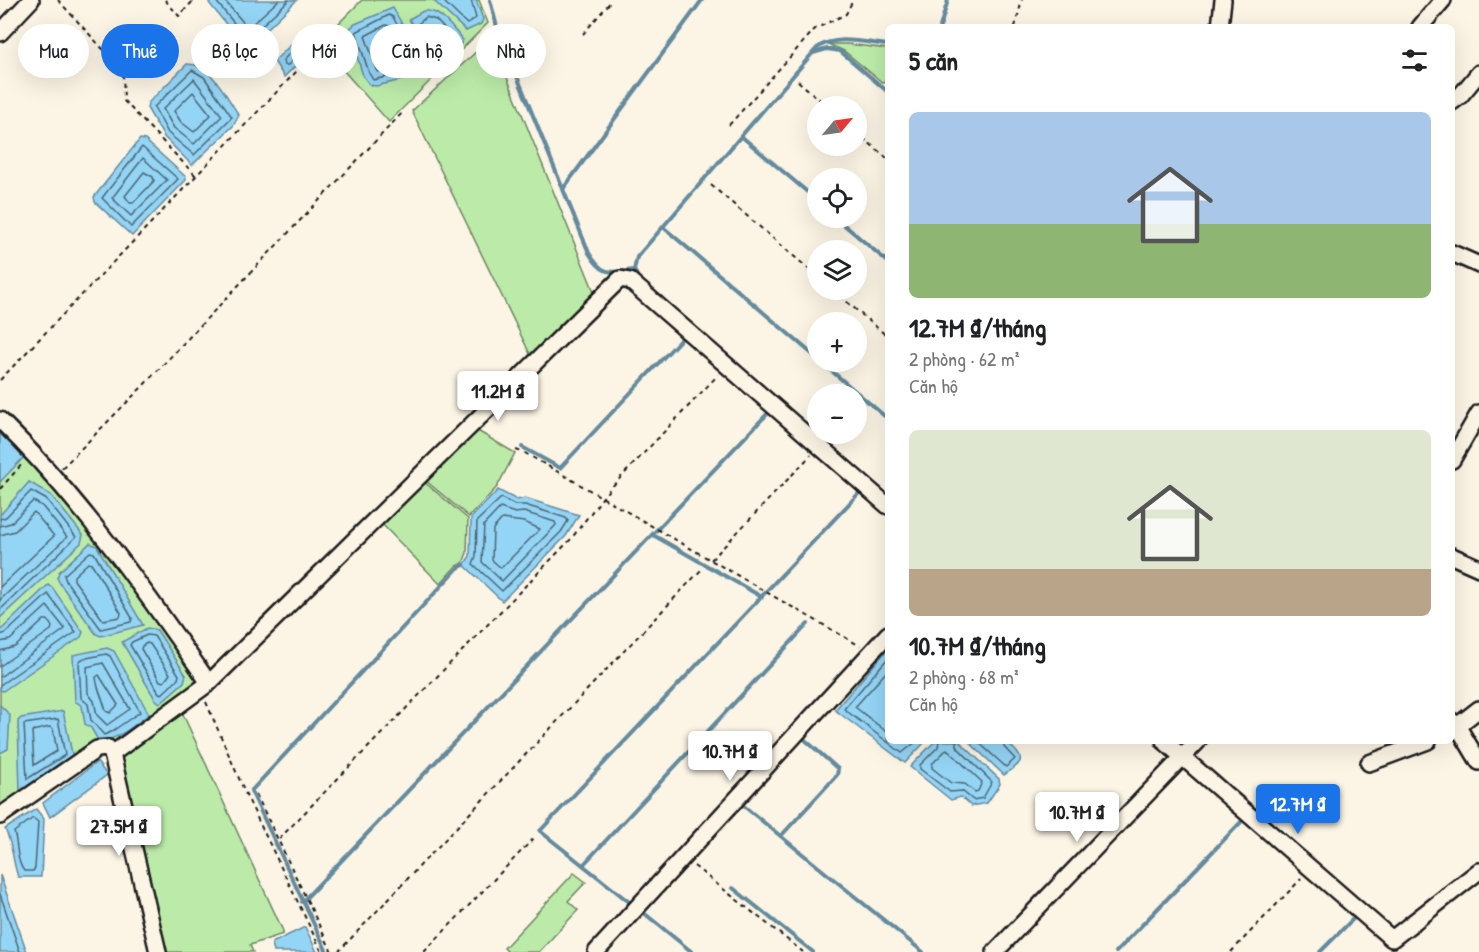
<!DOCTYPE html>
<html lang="vi">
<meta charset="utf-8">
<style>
:root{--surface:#fff;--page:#f2f2f2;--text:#202124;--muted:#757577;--accent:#1a73e8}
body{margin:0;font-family:"Patrick Hand",sans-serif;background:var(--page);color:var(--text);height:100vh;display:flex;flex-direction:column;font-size:22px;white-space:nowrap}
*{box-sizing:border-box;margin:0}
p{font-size:20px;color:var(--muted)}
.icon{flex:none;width:33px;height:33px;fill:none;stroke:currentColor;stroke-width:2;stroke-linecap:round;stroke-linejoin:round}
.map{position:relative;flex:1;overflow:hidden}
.side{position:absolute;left:885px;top:24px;width:570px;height:720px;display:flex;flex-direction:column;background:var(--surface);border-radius:9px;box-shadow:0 6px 24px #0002}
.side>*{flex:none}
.top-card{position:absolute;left:18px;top:24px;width:570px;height:54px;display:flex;gap:12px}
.needle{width:39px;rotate:61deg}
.tools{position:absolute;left:807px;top:96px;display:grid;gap:12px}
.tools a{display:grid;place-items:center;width:60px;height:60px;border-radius:50%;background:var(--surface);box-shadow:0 6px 24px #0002;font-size:30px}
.price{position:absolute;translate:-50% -51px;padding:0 14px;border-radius:6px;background:#fff;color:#222;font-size:20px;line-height:39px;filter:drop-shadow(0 2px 3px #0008)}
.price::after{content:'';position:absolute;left:50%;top:36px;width:18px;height:14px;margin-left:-9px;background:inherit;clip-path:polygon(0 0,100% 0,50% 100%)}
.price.current{background:var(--accent);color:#fff}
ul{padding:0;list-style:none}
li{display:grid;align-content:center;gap:12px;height:318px;padding:0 24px}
li span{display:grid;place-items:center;height:186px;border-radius:9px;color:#555}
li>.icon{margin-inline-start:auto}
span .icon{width:108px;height:108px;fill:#fffc;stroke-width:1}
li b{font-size:26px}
h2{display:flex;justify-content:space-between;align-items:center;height:72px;padding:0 24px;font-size:26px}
.pill{padding:0 21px;border-radius:27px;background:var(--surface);box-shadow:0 6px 24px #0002;font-size:21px;line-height:54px}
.pill.current{background:var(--accent);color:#fff}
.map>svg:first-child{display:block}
</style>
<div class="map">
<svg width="1479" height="952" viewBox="0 0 1479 952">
<rect width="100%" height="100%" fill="#fcf5e5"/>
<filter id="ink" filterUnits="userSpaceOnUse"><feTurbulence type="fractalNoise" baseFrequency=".0167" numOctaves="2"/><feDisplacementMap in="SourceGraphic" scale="12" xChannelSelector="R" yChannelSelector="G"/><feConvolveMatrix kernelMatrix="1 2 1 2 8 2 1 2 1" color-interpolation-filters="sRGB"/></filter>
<g filter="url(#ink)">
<g fill="#bceba9" stroke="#6c8462" stroke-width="1.5">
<path d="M 362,0 L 479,0 L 488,23 L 389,122 L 319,43 Z"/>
<path d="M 491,38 L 595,294 L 532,358 L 412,111 Z"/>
<path d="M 828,44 L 848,44 L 888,49 L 888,75 L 883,83 L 844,51 Z"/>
<path d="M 0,424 L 124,567 L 200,684 L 118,744 L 0,811 Z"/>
<path d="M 476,430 L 515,453 L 497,487 L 469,517 L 425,480 Z"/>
<path d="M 423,481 L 468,519 L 467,553 L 463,563 L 456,566 L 440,584 L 380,522 Z"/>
<path d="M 181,710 L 283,931 L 283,934 L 250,945 L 253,952 L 166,952 L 120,753 Z"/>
<path d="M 574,873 L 586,882 L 568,901 L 578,910 L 539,952 L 508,952 L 504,948 Z"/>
</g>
<g fill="#94d4f5" stroke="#648a9e" stroke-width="1.5">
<path d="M 211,0 L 297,0 L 246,49 L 209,3 Z"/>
<path d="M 476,0 L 483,19 L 481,24 L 466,31 L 434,1 Z"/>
<path d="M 393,8 L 421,58 L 422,69 L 415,77 L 376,86 L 370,85 L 363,76 L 349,29 L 355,24 Z"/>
<path d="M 423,11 C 441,9 452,28 463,40 L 452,59 L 438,70 L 409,19 Z"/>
<path d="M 306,30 L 319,43 L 284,77 L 274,61 Z"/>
<path d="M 187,64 C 211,63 227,98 239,115 L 233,126 L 192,165 L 164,137 L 147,108 L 148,103 Z"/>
<path d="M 140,139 L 145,140 L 186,177 L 186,180 L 132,236 L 95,202 L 94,197 Z"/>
<path d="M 0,430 L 26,455 L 0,482 Z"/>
<path d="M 29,482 L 51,495 L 83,535 L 81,543 L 0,618 L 0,515 Z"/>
<path d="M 498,490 L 517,500 L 525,498 L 579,515 L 566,536 L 502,601 L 464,565 L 470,556 L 471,518 Z"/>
<path d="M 90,543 L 97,546 L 143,625 L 101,636 L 96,634 L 61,585 L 57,578 L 59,572 Z"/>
<path d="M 48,585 L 52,587 L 83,632 L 81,637 L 3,691 L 0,690 L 0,631 Z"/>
<path d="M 147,628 L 157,630 L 186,675 L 184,682 L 160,703 L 155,699 L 122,642 Z"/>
<path d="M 107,648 L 114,651 L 149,714 C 136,724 115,743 98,740 L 91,728 L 85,724 L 82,706 L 75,701 L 73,655 Z"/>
<path d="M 888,649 L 888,741 L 926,741 L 905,763 L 835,710 Z"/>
<path d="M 0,705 L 10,715 L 8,749 L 0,753 Z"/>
<path d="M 63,711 L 73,758 L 20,793 L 18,721 L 21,718 Z"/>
<path d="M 935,741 L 959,741 L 999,779 L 1000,784 L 987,803 L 971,806 L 961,797 L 951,800 L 910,767 Z"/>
<path d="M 968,741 L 1006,741 C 1024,759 1027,760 1004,775 Z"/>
<path d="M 97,762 L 107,775 L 50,817 L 43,803 Z"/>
<path d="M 36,809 L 44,819 L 41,877 L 18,877 C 12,860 13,845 5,829 Z"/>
<path d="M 0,875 L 27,952 L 0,952 Z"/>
<path d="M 305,927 L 317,952 L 274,952 L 272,943 Z"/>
</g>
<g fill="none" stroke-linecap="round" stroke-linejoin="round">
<g stroke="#4c6673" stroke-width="1.5">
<path d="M 215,0 L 247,39 L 289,0"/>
<path d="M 224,0 L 248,28 L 279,0"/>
<path d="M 442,0 L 467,24 L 476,18 L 471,0"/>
<path d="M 389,15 L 393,17 L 416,60 L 416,67 L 412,71 L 373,80 L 369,73 L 356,32 Z"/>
<path d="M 426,17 L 436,20 L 455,40 L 442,60 L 438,59 L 418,24 Z"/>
<path d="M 386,25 L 389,26 L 408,63 L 378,72 L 365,36 Z"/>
<path d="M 382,37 L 385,38 L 394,55 L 393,59 L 384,61 L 381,59 L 376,41 Z"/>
<path d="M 304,40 L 308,41 L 308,45 L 288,65 L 284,65 L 283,60 Z"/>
<path d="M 192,70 L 204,77 L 232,117 L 194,155 L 168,133 L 154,107 Z"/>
<path d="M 194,79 L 222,116 L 194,144 L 174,128 L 163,109 Z"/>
<path d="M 193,92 L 211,115 L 194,132 L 181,122 L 174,111 Z"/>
<path d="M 142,147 L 178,179 L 131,227 L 102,198 Z"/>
<path d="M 143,158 L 167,180 L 131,216 L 112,198 Z"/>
<path d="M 144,172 L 153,177 L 154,181 L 133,203 L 130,203 L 125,196 Z"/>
<path d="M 501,498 L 515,505 L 525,505 L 566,518 L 568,521 L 561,532 L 502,591 L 473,564 L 476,556 L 477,521 Z"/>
<path d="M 500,508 L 515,513 L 524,512 L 555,522 L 556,525 L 502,581 L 482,562 L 484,525 Z"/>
<path d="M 0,519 L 6,517 L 31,491 L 47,500 L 76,537 L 0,610"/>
<path d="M 502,519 L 524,522 L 540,529 L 501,568 L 492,560 L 493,529 Z"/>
<path d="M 0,526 L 11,523 L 33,501 L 42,506 L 67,537 L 0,600"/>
<path d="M 0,535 L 15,531 L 34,512 L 54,536 L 0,587"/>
<path d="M 90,552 L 94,553 L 132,618 L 131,622 L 101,629 L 66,581 L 64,575 Z"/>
<path d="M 88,563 L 92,564 L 121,613 L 120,617 L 103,620 L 74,580 L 74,576 Z"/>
<path d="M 0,635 L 6,633 L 48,594 L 76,632 L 0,685"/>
<path d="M 147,635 L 154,636 L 179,675 L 178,679 L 162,694 L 159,693 L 130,645 L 132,642 Z"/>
<path d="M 0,642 L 10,640 L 47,606 L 65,629 L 0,677"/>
<path d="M 147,643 L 150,644 L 170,674 L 164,682 L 160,681 L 141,649 L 142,646 Z"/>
<path d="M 0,651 L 15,647 L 44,620 L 48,620 L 52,627 L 51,630 L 0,666"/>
<path d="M 106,654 L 110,656 L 140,712 L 111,732 L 104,735 L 91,720 L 88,704 L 81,698 L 79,662 L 82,659 Z"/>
<path d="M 888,658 L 844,709 L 902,753 L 917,741"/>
<path d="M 103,663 L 130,709 L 107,725 L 97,715 L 94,701 L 88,693 L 87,667 Z"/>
<path d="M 888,670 L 855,707 L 888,733"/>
<path d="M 99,675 L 118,705 L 110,713 L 106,711 C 103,698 97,690 96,677 Z"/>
<path d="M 58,719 L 65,755 L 27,779 L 24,724 Z"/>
<path d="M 50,727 L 53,729 L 57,751 L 34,765 L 32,731 Z"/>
<path d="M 939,741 L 938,747 L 920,765 L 920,769 L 950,792 L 962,791 L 973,800 L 983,798 L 992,782 L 958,748 L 956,741"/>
<path d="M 977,741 L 1006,767 L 1015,759 L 1004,747 L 1002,741"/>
<path d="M 947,749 L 982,782 L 978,791 L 975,792 L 965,784 L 951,783 L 932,768 L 932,764 Z"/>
<path d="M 33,818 L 38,822 L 35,868 L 33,871 L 24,871 C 16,861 18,844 14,832 Z"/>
<path d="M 0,894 L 20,952"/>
</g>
<g stroke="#648a9e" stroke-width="4">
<path d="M 490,0 L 497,27 L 589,253 C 603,276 609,273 634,270"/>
<path d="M 940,27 L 948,0"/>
<path d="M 813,53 L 827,49 L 840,51 L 888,92"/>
<path d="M 741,136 L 818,201"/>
<path d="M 563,189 L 702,0"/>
<path d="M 836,218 L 888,262"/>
<path d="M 663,227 L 818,359"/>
<path d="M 641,283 L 634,270 L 637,257 L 817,48 C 836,34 866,43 888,45"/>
<path d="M 821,362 L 888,419"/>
<path d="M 522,447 L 560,468 L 681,339 L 686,338"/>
<path d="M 653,535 L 762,597"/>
<path d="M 740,803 L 923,952"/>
<path d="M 781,836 L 837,775 L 838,769 L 803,738"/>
<path d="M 583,865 L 808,624"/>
<path d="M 733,888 L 813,952"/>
<path d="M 302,902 L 770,411"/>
<path d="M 633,905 L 540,831 L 861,491"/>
<path d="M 639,909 L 692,952"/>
<path d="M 327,952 L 251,791 L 458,568 L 464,565"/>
<path d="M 1116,952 L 1242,821"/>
<path d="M 1320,952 L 1355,917"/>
</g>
<defs>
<g id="minor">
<path d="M 1220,27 L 1223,0"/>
<path d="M 1420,27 L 1443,0"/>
<path d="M 0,33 L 31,0"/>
<path d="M 1452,102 L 1460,96 L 1479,73"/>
<path d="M 1452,253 L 1479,265"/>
<path d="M 0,420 C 81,499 145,591 209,683"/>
<path d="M 1452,460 L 1479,413"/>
<path d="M 1452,556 L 1479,568"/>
<path d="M 1452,721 L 1458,727 L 1479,762"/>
<path d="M 1452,730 L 1479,709"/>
<path d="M 1164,741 L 1392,939 L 1479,871"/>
<path d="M 112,754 L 209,683 L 620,279 L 630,281 L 888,506"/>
<path d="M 1369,763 L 1428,741"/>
<path d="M 0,816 L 97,749 L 108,748 L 112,754 L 158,952"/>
<path d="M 596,952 L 888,634"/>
<path d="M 995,952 L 1198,741"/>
</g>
</defs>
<use href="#minor" stroke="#1c1c1c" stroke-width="20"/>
<g stroke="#1c1c1c" stroke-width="2" stroke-dasharray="4.5 4.5" stroke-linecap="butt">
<path d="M 58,0 L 123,71 L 124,101 L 196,176"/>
<path d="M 165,0 L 179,16 L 194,0"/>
<path d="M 1015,27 L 1022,0"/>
<path d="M 583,34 L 612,0"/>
<path d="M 798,81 L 827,106"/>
<path d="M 729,125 L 815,29 L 846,14 L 853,0"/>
<path d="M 856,132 L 888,159"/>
<path d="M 711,185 L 818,277"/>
<path d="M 833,290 L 888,337"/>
<path d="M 0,380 L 317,50"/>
<path d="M 516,450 L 525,453 L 860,646"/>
<path d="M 62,468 L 141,388 L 404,111"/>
<path d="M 0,489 L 23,463"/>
<path d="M 711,560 L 811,455"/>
<path d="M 206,702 L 247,797 L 322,952"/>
<path d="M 256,794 L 332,952"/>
<path d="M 279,839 L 571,539 L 606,493 L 718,375"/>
<path d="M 694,866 L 803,952"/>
<path d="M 338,952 L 702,569"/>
<path d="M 424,952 L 536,836"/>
<path d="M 1231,952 L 1301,879"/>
</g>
<use href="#minor" stroke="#fcf5e5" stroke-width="15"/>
</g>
</g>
</svg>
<div class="tools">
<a><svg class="needle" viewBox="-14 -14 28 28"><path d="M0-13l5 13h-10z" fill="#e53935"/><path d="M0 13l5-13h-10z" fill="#757577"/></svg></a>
<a><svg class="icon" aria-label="locate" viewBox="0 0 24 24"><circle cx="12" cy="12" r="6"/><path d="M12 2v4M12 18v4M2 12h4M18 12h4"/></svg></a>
<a><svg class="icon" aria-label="layers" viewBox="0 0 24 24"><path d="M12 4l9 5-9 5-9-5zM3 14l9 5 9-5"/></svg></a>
<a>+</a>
<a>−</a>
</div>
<b class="price" style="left:498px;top:422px">11.2M ₫</b>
<b class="price" style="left:730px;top:782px">10.7M ₫</b>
<b class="price current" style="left:1298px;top:835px">12.7M ₫</b>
<b class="price" style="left:1077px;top:843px">10.7M ₫</b>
<b class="price" style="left:119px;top:857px">27.5M ₫</b>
<div class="top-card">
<a class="pill">Mua</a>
<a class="pill current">Thuê</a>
<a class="pill">Bộ lọc</a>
<a class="pill">Mới</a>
<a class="pill">Căn hộ</a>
<a class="pill">Nhà</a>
</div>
<section class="side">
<h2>5 căn<svg class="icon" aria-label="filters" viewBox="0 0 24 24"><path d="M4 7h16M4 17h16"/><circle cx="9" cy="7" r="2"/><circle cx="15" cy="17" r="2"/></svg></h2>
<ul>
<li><span style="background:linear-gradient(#a9c7e8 60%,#8fb573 0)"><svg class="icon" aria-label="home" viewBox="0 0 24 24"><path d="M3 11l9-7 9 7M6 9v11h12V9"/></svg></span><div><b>12.7M ₫/tháng</b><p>2 phòng · 62 m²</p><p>Căn hộ</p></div></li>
<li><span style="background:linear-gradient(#dfe7d0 75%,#b9a48a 0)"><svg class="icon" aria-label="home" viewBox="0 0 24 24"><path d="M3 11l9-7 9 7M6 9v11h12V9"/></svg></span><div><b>10.7M ₫/tháng</b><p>2 phòng · 68 m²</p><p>Căn hộ</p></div></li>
</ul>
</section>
</div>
